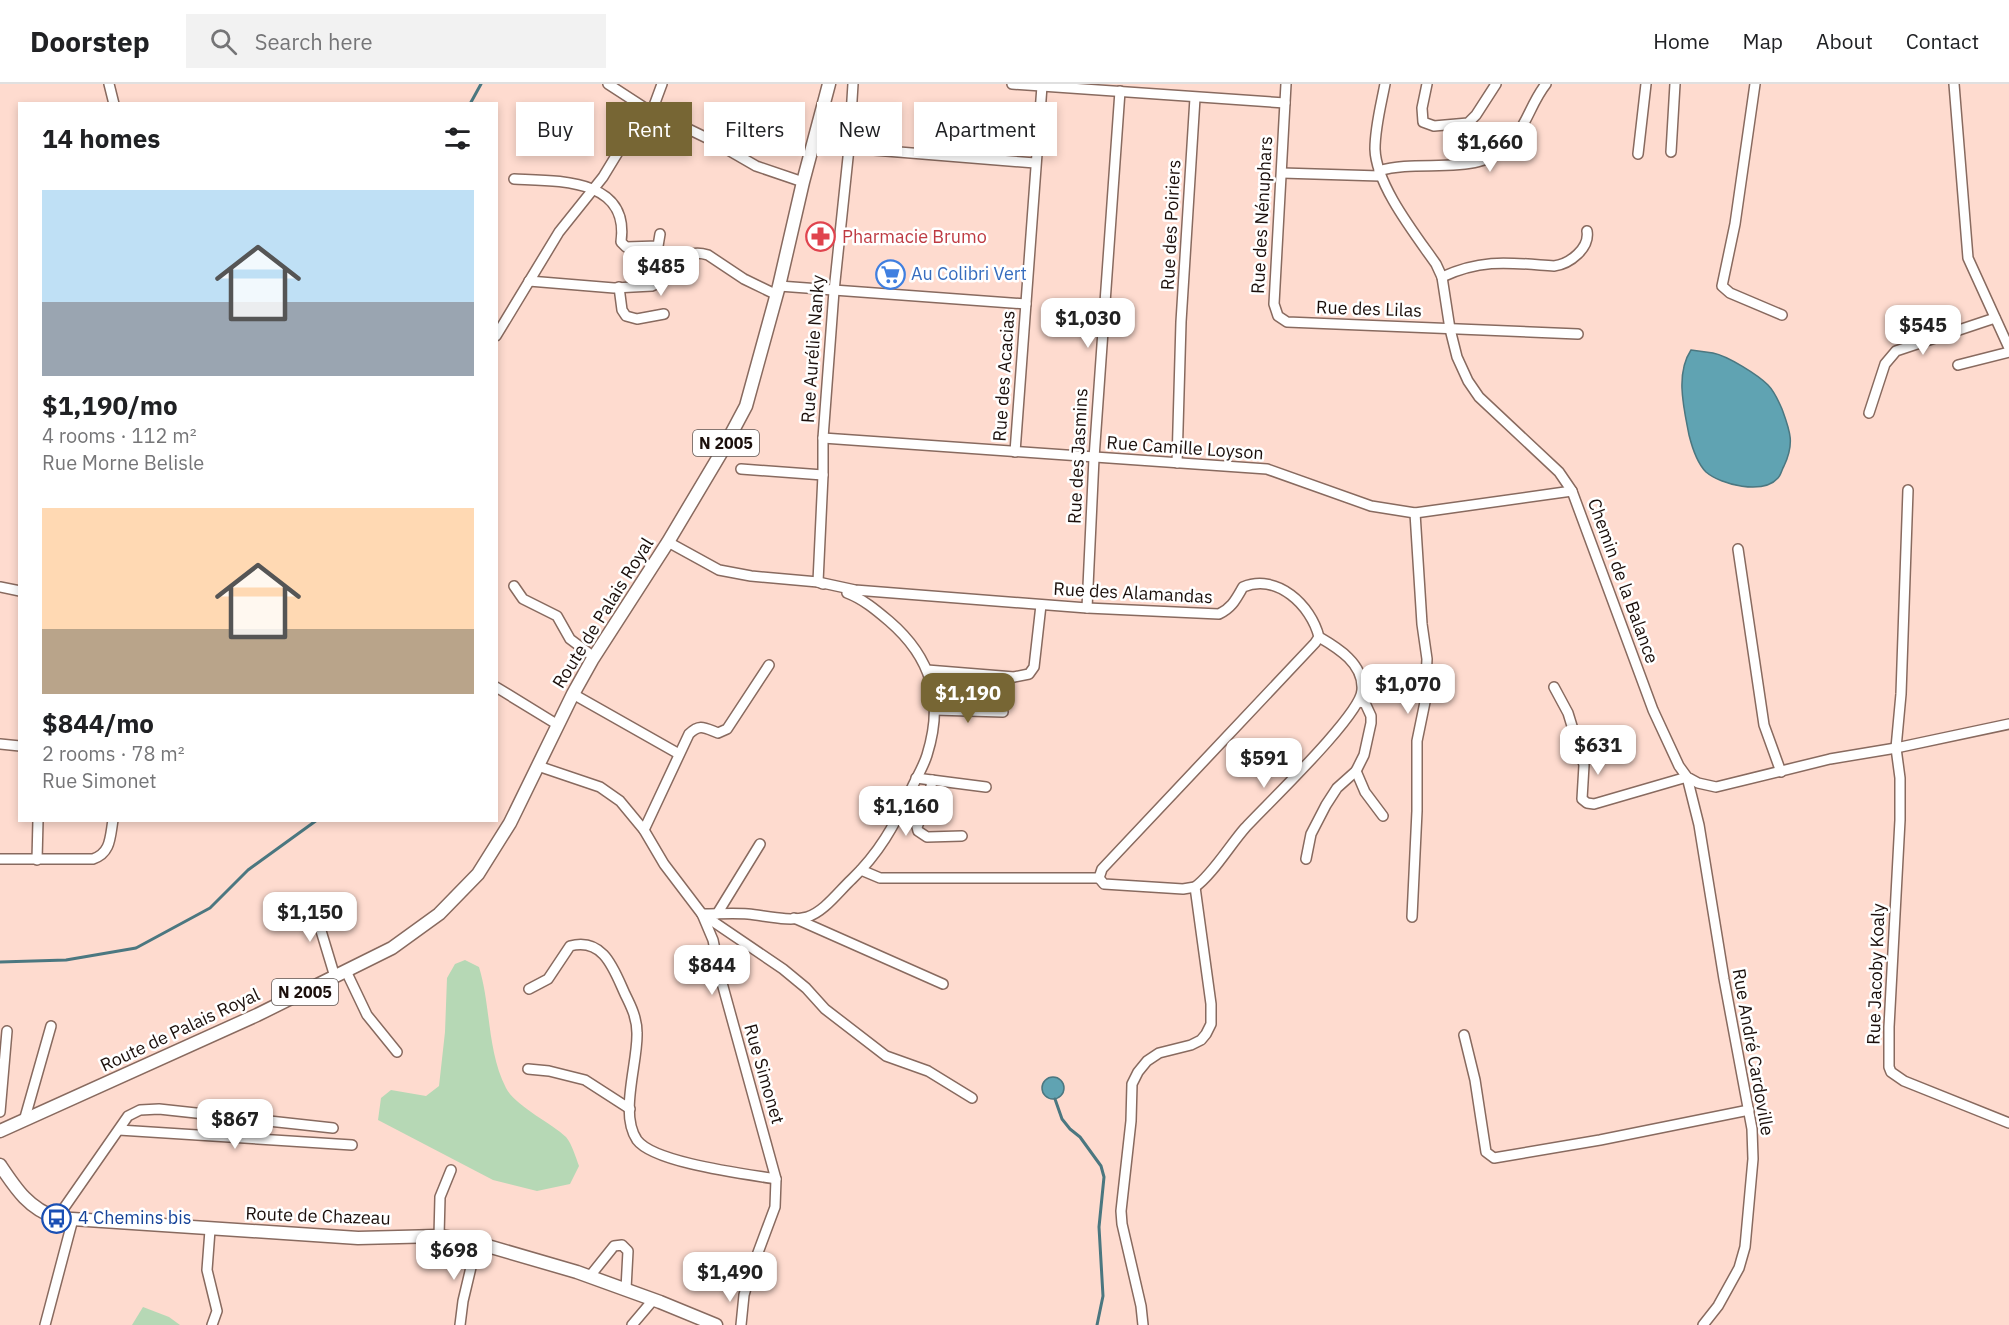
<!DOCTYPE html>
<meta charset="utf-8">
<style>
:root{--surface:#fff;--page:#f2f2f2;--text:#202124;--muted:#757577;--line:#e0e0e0;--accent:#776634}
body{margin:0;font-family:"IBM Plex Sans",sans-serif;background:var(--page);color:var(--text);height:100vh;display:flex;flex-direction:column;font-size:22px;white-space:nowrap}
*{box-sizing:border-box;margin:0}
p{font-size:20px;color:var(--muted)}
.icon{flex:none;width:33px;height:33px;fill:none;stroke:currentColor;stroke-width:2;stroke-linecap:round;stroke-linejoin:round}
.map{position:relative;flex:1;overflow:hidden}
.panel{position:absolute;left:18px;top:18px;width:480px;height:720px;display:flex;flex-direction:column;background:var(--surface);border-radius:0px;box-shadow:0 3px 9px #0003}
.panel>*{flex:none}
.guide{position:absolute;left:516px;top:18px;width:570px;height:54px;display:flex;gap:12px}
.price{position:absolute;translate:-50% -51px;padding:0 14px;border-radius:12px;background:#fff;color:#222;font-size:20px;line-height:39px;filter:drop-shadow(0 2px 3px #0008)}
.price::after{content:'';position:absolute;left:50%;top:36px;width:18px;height:14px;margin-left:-9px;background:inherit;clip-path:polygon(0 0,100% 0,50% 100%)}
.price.current{background:var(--accent);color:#fff}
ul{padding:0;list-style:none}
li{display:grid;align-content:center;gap:12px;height:318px;padding:0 24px}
li span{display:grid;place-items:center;height:186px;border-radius:0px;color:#555}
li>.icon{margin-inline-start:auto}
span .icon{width:108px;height:108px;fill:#fffc;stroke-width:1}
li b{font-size:26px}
h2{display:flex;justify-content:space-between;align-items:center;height:72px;padding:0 24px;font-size:26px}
.tag{padding:0 21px;border-radius:0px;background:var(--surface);box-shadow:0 3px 9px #0003;font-size:21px;line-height:54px}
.tag.current{background:var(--accent);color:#fff}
header{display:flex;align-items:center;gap:36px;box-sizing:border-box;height:84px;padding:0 30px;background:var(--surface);border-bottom:2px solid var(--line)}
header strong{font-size:28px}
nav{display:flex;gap:33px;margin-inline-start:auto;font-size:21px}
.search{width:420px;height:54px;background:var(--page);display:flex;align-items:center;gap:15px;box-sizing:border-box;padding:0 21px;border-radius:0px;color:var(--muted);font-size:22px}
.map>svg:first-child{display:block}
</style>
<header>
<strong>Doorstep</strong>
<div class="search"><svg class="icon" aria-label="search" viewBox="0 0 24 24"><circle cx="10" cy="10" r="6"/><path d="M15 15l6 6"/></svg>Search here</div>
<nav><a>Home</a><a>Map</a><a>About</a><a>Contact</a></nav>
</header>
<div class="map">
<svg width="2009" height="1241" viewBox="0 0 2009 1241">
<rect width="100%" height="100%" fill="#fedbcf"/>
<g fill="#b6d8b5">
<path d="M 465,876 L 479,883 C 491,922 487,967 506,1004 C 515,1022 551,1039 566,1053 C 572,1060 576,1074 579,1082 L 570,1100 L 537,1107 L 493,1096 L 378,1036 L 381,1014 L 391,1006 L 426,1012 L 439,1002 L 445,948 L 447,894 L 455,880 Z"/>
<path d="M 143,1223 L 169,1233 L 180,1241 L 132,1241 Z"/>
</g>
<g fill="#60a3b2" stroke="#4b7780" stroke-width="1.5">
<path d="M 1691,266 C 1698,267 1706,268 1713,269 C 1728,272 1758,291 1768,301 C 1774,307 1779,318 1782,325 C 1790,347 1795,359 1784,382 C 1782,385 1781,391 1778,394 C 1763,411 1721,401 1706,388 C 1697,379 1692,363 1689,351 C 1684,325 1675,290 1691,266 Z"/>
<circle cx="1053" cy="1004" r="11"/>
</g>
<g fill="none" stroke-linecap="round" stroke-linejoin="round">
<g stroke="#4b7780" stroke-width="3">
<path d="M 470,20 L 481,0"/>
<path d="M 0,878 L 66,876 L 136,864 L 210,824 L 248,786 L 317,736"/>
<path d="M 1055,1015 L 1062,1035 L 1070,1045 L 1080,1053 L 1101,1082 L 1104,1093 L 1099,1143 L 1103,1212 L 1097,1241"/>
</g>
<defs>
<g id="minor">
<path d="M 109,0 L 114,20"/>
<path d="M 608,0 L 645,24 L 711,56 L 756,82 L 803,98"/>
<path d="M 1012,0 L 1285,19"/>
<path d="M 1286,0 L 1274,220 L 1278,232 L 1287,238 L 1578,250"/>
<path d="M 1385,0 C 1381,21 1375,43 1375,65 C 1376,101 1415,150 1436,180 L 1442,193 L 1450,245 L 1457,273 L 1468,297 L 1479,313 L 1559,388 L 1572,407 L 1653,626 L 1679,682 L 1687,693 L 1698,699 L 1716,703 L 1830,675 L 1896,664 L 2009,640"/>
<path d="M 1427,0 L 1422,24 L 1423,38 L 1434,42 L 1468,39 L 1476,31 L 1496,0"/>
<path d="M 1755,0 L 1735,140 L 1722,202 L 1730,209 L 1782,231"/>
<path d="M 1954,0 L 1968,174 L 2009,264"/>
<path d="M 652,27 L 662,0"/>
<path d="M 849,64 L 1035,79"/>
<path d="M 1671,68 L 1675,0"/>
<path d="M 1638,70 L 1646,0"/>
<path d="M 1379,87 C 1424,73 1485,97 1516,52 C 1528,36 1533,16 1546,0"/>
<path d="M 1282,89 L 1380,92"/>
<path d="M 514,95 C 558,97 630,94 621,158 L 626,163 L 658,162 L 660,150"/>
<path d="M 1442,193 C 1483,174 1511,179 1554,182 C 1570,180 1590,164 1587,147"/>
<path d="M 529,197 L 614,204 L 652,202 C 674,195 677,161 708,171 L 744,195 L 777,211"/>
<path d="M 779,202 L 1026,220"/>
<path d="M 619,203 L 622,226 L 626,232 L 637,235 L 664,230"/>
<path d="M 496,252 L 559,148 L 603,93 L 645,24"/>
<path d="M 1958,281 L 2009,268"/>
<path d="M 1869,329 L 1885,280 L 1896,267 L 1995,234"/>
<path d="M 823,354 L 1267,385 L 1371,422 L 1415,429 L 1572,407"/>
<path d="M 1015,368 L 1042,2"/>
<path d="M 1177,379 L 1181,238 L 1195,14"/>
<path d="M 741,385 L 823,391"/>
<path d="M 1908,406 L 1901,610 L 1896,664 L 1900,694 L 1900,736 L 1889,943 L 1889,983 L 1891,988 L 1904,997 L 2009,1039"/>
<path d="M 668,458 L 719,486 L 751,492 L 818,498 L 855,506 L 1087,524 L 1219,530 C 1232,524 1236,515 1243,503 C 1277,489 1311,521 1319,553 L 1315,559 L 1102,785 L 1099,794 L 1104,800 L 1183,805 L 1195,803 C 1212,791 1230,761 1245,744 C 1266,721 1361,631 1362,606 C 1364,580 1338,564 1319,553"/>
<path d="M 1738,465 L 1764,641 L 1781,688"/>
<path d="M 823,500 L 818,498 L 823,391 L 823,354 L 834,207 L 849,64 L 853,0"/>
<path d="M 514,502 L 523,515 L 557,532 L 570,555 L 594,573"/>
<path d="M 0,503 L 20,507"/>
<path d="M 1087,524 L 1094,374 L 1120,7"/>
<path d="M 927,586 L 1014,593 L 1029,590 L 1034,583 L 1041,521"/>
<path d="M 496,603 L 558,641"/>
<path d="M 1554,603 L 1568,629 L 1584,681 L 1582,715 L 1587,719 L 1594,720 L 1687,693 L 1699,741 L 1724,895 L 1752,1045 L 1753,1075 L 1745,1163 L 1739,1184 L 1718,1222 L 1703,1241"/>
<path d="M 573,610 L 679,670"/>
<path d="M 935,626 L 1003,628"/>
<path d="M 0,660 L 20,662"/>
<path d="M 538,682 L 600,703 L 620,717 L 644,746 L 664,780 L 702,830 L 713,856 L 722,899 L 776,1095 L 775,1123 L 750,1190 L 744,1211 L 741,1241"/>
<path d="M 1356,687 L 1365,708 L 1383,732"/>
<path d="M 916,694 L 986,703"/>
<path d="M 932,696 L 929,715 L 917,743 L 918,747 L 927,753 L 962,752"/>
<path d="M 644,746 L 689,650 C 700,639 705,644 718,649 L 727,645 L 769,581"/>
<path d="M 0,775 L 93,775 C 111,769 110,753 113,736"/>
<path d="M 1306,775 L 1311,750 L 1326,721 L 1337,704 L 1356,687 L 1364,671 L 1371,639 L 1371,632 L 1365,619 L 1359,618"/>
<path d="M 37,776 L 38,736"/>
<path d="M 861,786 L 880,794 L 1099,794"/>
<path d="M 312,817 L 335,893"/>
<path d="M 702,830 C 718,830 733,829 748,830 C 767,832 789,838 807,833 C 824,828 839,807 852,795 C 879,769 894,742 910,708 C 915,696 923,684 927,671 C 944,617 932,574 889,537 C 876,526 863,515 847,509"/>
<path d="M 702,830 L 783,885 L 806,904 L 825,925 L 886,972 L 928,987 L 972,1014"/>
<path d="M 717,830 L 760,760"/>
<path d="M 1412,833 L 1417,727 L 1417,657 L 1425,618 L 1427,575 L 1422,540 L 1415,429"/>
<path d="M 794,834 L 943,900"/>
<path d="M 346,887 L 367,931 L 397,968"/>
<path d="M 529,905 L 548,895 L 570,862 C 604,853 614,886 625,910 C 631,922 637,934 637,949 C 638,979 619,1030 637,1056 C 654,1079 746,1090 776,1095"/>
<path d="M 1464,951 L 1475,996 L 1486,1068 L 1494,1074 L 1600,1056 L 1749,1026"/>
<path d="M 528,985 L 549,987 L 585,996 L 630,1025"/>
<path d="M 0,1028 L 7,947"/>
<path d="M 24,1037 L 51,942"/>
<path d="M 119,1046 L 352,1061"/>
<path d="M 57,1134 L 128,1032 L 140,1026 L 159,1025 L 333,1044"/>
<path d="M 210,1146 L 207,1186 L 217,1227 L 212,1241"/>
<path d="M 439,1152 L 440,1113 L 451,1086"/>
<path d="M 590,1192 L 614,1162 L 622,1161 L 628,1167 L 626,1205"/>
<path d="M 45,1241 L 73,1135"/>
<path d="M 460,1241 L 463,1217 L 477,1158"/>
<path d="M 632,1241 L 654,1215"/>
<path d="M 1143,1241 L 1141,1222 L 1122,1140 L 1121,1127 L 1131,1037 L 1132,1000 L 1138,988 L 1147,977 L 1159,969 L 1191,961 L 1201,956 L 1206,950 L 1211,940 L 1211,920 L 1195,803"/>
</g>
<g id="major">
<path d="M 0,1047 L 257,931 L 392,864 L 439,830 L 478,790 L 510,739 L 573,610 L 592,576 L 668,458 L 721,369 L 746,322 L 779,202 L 803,98 L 829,0"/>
<path d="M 0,1081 C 16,1105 29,1125 57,1134 L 358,1154 L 439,1152 L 467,1156 L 577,1188 L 660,1218 L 716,1241"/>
</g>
</defs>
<use href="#minor" stroke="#886a5f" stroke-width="12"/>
<use href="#major" stroke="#886a5f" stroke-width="15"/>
<use href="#minor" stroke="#fff" stroke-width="9"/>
<use href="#major" stroke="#fff" stroke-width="12"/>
</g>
<defs>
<symbol id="pharmacy-ring" viewBox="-11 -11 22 22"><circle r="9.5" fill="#fff" stroke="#e0444e" stroke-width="1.5"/><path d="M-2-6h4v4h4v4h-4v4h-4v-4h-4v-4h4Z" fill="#e0444e"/></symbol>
<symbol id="supermarket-ring" viewBox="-11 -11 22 22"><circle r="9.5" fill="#fff" stroke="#3f7fe0" stroke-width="1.5"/><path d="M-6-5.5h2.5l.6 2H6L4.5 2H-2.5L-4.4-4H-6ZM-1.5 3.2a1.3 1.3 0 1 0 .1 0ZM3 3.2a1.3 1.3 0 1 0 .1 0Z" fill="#3f7fe0"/></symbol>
<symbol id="bus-ring" viewBox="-11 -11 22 22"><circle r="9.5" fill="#fff" stroke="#1a4fb4" stroke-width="1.5"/><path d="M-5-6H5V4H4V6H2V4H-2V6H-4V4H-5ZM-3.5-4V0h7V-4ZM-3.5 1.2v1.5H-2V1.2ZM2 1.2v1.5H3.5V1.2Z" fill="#1a4fb4"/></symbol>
</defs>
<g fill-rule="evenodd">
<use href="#pharmacy-ring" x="804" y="136" width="33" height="33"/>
<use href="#supermarket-ring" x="874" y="174" width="33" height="33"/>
<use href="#bus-ring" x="40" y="1118" width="33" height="33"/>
</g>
<g text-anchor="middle" stroke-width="5" stroke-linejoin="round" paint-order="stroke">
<g fill="#fff" stroke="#5f5754" stroke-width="1.5">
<rect x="693" y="346" width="66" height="26" rx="4.5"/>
<rect x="272" y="895" width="66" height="26" rx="4.5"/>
</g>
<g font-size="16" font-weight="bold" fill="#1b0f0b">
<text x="726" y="365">N 2005</text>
<text x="305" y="914">N 2005</text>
</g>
<g font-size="18" fill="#1b0f0b" stroke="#fff">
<text transform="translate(1262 131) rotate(-87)" y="6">Rue des Nénuphars</text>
<text transform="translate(1171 141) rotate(-87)" y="6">Rue des Poiriers</text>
<text transform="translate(1369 225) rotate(2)" y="6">Rue des Lilas</text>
<text transform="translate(813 265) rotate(-86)" y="6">Rue Aurélie Nanky</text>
<text transform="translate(1004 292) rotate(-86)" y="6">Rue des Acacias</text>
<text transform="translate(1185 364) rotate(4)" y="6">Rue Camille Loyson</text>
<text transform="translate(1078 372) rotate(-87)" y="6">Rue des Jasmins</text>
<text transform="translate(1623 497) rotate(70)" y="6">Chemin de la Balance</text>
<text transform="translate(1133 509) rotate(3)" y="6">Rue des Alamandas</text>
<text transform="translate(603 529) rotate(-58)" y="6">Route de Palais Royal</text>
<text transform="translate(1876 890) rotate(-88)" y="6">Rue Jacoby Koaly</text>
<text transform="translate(180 946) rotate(-25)" y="6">Route de Palais Royal</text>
<text transform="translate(1753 968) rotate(80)" y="6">Rue André Cardoville</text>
<text transform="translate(764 990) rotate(74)" y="6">Rue Simonet</text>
<text transform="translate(318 1132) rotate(2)" y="6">Route de Chazeau</text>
</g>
<g font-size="18" fill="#be3a42" stroke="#fff" text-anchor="start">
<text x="842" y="159">Pharmacie Brumo</text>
</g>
<g font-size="18" fill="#366cbe" stroke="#fff" text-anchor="start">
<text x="911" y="196">Au Colibri Vert</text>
</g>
<g font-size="18" fill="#164399" stroke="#fff" text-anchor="start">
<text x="78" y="1140">4 Chemins bis</text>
</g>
</g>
</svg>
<b class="price" style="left:1490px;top:89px">$1,660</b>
<b class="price" style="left:661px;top:213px">$485</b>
<b class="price" style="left:1088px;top:265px">$1,030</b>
<b class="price" style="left:1923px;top:272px">$545</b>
<b class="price" style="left:1408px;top:631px">$1,070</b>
<b class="price current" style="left:968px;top:640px">$1,190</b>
<b class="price" style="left:1598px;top:692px">$631</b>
<b class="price" style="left:1264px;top:705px">$591</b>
<b class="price" style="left:906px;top:753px">$1,160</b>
<b class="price" style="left:310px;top:859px">$1,150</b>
<b class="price" style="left:712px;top:912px">$844</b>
<b class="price" style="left:235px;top:1066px">$867</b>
<b class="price" style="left:454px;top:1197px">$698</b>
<b class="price" style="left:730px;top:1219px">$1,490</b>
<div class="guide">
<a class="tag">Buy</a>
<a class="tag current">Rent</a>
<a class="tag">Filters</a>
<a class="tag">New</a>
<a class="tag">Apartment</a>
</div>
<section class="panel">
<h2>14 homes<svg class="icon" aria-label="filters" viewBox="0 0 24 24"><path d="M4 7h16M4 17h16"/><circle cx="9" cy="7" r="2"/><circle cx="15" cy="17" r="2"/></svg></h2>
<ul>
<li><span style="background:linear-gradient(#bfe0f5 60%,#9aa5b1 0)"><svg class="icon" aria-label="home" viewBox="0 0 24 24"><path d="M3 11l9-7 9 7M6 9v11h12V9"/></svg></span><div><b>$1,190/mo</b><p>4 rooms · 112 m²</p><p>Rue Morne Belisle</p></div></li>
<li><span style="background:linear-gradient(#ffd9b3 65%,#b9a48a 0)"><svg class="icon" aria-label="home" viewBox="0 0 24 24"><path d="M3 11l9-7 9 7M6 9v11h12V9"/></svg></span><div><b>$844/mo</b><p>2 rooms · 78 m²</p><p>Rue Simonet</p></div></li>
</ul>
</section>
</div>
